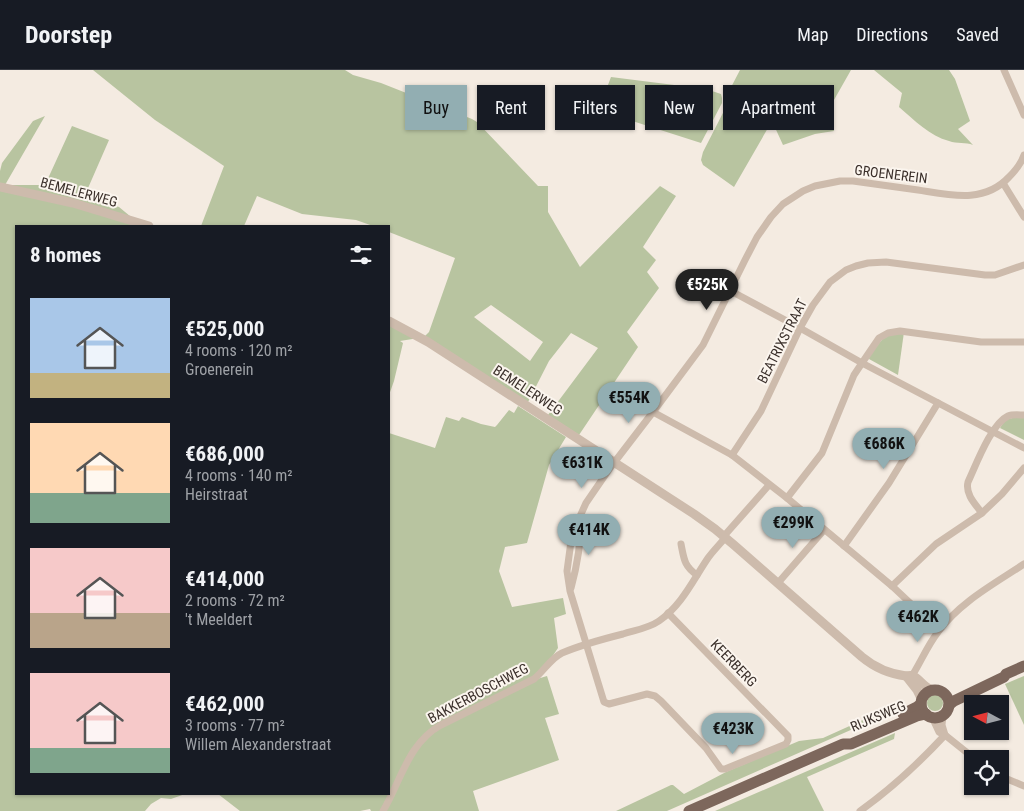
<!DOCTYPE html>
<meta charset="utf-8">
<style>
:root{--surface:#171b24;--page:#242831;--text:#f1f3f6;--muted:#9ea1a6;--line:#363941;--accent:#92aeb2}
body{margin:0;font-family:"Roboto Condensed",sans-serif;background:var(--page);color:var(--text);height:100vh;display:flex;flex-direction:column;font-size:19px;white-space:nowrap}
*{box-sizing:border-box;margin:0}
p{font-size:16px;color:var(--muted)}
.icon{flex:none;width:28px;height:28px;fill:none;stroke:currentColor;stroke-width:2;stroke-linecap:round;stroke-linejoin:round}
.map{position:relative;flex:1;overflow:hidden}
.sheet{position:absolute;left:15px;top:155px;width:375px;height:570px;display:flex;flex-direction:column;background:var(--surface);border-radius:0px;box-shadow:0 1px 4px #0004}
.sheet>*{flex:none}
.guide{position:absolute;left:405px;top:15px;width:475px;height:45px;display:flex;gap:10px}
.needle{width:32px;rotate:277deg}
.fabs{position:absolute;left:964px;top:625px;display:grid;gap:10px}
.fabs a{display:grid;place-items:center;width:45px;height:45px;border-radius:0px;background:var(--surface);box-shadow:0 1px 4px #0004;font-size:25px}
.price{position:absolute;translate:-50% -42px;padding:0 11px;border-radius:18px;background:var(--accent);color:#111;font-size:16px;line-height:32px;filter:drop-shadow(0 1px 2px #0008)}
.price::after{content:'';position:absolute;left:50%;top:30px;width:15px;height:11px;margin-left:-8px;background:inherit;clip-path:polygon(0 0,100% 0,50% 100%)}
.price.on{background:#222;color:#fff}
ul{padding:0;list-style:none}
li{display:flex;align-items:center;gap:15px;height:125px;padding:0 15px}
li span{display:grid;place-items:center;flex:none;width:140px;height:100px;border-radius:0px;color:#555}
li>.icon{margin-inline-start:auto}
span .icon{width:60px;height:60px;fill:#fffc;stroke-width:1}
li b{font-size:21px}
h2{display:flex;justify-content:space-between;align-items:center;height:60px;padding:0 15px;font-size:21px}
.tag{padding:0 18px;border-radius:0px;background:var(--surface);box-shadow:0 1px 4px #0004;font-size:18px;line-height:45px}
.tag.on{background:var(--accent);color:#111}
header{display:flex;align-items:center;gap:30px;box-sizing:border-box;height:70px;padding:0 25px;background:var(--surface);border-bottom:1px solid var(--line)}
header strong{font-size:24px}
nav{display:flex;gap:28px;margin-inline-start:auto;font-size:18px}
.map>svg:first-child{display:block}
</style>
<header>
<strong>Doorstep</strong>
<nav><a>Map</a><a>Directions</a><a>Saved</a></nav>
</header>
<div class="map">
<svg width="1024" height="741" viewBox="0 0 1024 741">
<rect width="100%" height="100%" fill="#f4ebe1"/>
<g fill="#b8c4a0" fill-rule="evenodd">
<path d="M 93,0 L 345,0 L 353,5 L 381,13 L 472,49 L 477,52 L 538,116 L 548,116 L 548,142 L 580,197 L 660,116 L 676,126 L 643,177 L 656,190 L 647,202 L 659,218 L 627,262 L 638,277 L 579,365 L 548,345 L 598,278 L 571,263 L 549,291 L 528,332 L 425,267 L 400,271 L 403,273 L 394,311 L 389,325 L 389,247 L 425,266 L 429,262 L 455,188 L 389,162 L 389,156 L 373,156 L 356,150 L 302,144 L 257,126 L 244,156 L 201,156 L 224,96 L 155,50 ZM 491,235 L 543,272 L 530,291 L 474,247 Z"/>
<path d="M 740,0 L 851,0 L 830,37 L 834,61 L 815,64 L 783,75 L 772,51 L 734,117 L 703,95 L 701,90 L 703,82 L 727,35 L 728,30 L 727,25 Z"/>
<path d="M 874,0 L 949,0 L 955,9 L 970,51 L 958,59 L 973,75 C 966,72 957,74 949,71 C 930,66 914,50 899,37 L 902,23 Z"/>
<path d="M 611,7 L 706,19 L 721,24 L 722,28 L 722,33 L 701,73 L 623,48 L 620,49 L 608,44 L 607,47 L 597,44 Z"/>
<path d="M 45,46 L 5,115 L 45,115 L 72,56 L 109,70 L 85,125 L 119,137 L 142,156 L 16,156 L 16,724 L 185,724 L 171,729 L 161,728 L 151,734 L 145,741 L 0,741 L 0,101 L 2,93 L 33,51 Z"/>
<path d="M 904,262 L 898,305 L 869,289 L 870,284 L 886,265 Z"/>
<path d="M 518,336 L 566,367 L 549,395 L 527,473 L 505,477 L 499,501 L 512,537 L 563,528 L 566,544 L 554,548 L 558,578 L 537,609 L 547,606 L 559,644 L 545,648 L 559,690 L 473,721 L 479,741 L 371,741 L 370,739 L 360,741 L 240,741 L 218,724 L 389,724 L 389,363 L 435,378 L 446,347 L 459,351 L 462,347 L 481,354 L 495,357 L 497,355 L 509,340 L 514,343 Z"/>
<path d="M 1024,345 L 1024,370 L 1000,358 L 1005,350 Z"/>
<path d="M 1024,606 L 1024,655 L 1005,614 Z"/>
<circle cx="935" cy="633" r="8"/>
<path d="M 885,640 L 887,644 L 667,741 L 616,741 L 671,715 L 673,715 L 684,724 L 726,702 L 799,671 L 823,668 Z"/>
<path d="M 895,663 L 894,669 L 807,707 L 824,741 L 715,741 Z"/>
</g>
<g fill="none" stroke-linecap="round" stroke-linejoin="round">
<g stroke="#cdbbac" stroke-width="7">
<path d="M 1004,0 L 1024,45"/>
<path d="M 1003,113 L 1024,147"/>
<path d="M 729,220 L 800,258 L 862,293 L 1024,378"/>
<path d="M 653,342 L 732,385 L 787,428 L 892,516 L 939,560"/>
<path d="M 732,385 L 761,341 L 800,258 L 813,235 L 830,212 L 846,200 L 856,196 L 868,193 L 886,192 L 985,205 L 995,205 L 1024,195"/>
<path d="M 787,428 L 822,383 L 854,305 L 862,293 L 879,268 L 888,263 L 900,261 L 981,272 L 1024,272"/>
<path d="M 982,443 C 975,434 965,424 968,412 C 976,395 991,354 1008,346 C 1013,344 1019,345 1024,345"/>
<path d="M 724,466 L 769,415"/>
<path d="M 681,474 C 684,489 684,496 697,505"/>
<path d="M 844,476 L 889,413 L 938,333"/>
<path d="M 778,513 L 824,460"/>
<path d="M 892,516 L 936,474 L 982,443 L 1002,424 L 1024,398"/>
<path d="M 571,518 C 577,496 581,473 581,450"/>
<path d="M 668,543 L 788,666 L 788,670 L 786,674 L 725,699 L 721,699 L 706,678 L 661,631 L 655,626 L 647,624 L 609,634 L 604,632 L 570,521 L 567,501 L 572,464 L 586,433 L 610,398 L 653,342 L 703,275 L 745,190 L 757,167 L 771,147 L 783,134 L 803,121 L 815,116 L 840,111 L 853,111 C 874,114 896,117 918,120 C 950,125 984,134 1009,107 C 1015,101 1021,94 1024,85"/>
<path d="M 910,609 C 920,594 927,576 938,562 C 960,532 994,514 1024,494"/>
<path d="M 943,645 L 942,655 L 945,665"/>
<path d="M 932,647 L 939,662 L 945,665 L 975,689"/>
<path d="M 1000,706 L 1024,716"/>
<path d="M 383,741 C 401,711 408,673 441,655 L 534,609 C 544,601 551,588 562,583 C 581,575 603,569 623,564 C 636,560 649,558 659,551 C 682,535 693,510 708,488 C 713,481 720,474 725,468"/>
<path d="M 860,741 C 891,719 919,693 945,665"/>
</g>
<g stroke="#cdbbac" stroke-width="9">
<path d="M 0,117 L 73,133 L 149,156"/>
<path d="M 389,251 L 428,272 L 694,444 L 715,459 L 734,475 L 862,587 C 874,597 890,604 906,606 C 908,606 910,605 913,606 C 919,608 923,617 932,620"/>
<path d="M 906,606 L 917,620 L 922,630"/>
</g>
<g stroke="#7d675c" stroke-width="11">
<circle cx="935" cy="634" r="14"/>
<path d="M 949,635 L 954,631 L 1004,607 L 1006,604 L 1024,596"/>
<path d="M 903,644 L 917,637 L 921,634"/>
<path d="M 689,741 L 843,674 L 851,674 L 917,646 L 926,644"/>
</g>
</g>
<g text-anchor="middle" stroke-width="4" stroke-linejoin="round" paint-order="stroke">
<g font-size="14" fill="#3b302b" stroke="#fbf5ee">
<text transform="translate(891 104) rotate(7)" y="5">GROENEREIN</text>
<text transform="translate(79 122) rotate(15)" y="5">BEMELERWEG</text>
<text transform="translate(782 271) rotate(-63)" y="5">BEATRIXSTRAAT</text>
<text transform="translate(528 320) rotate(33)" y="5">BEMELERWEG</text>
<text transform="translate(734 593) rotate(46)" y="5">KEERBERG</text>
<text transform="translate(478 623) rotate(-28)" y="5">BAKKERBOSCHWEG</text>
<text transform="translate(878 646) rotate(-23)" y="5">RIJKSWEG</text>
</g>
</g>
</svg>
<div class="fabs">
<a><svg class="needle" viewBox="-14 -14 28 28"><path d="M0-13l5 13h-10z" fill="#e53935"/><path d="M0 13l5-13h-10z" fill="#9ea1a6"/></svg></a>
<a><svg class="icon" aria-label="locate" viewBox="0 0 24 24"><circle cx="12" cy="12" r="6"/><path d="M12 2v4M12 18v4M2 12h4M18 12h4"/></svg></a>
</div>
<b class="price on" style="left:707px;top:241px">€525K</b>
<b class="price" style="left:629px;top:354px">€554K</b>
<b class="price" style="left:884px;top:400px">€686K</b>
<b class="price" style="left:582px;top:419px">€631K</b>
<b class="price" style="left:793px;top:479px">€299K</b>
<b class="price" style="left:589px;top:486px">€414K</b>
<b class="price" style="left:918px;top:573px">€462K</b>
<b class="price" style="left:733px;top:685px">€423K</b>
<div class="guide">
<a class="tag on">Buy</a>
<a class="tag">Rent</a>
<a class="tag">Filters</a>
<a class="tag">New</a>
<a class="tag">Apartment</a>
</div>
<section class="sheet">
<h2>8 homes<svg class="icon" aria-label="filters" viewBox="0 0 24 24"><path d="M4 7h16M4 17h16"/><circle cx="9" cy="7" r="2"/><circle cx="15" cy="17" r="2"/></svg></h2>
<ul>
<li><span style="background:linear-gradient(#a9c7e8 75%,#c2b280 0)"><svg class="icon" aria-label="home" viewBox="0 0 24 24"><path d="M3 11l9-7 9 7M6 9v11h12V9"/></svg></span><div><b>€525,000</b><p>4 rooms · 120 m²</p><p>Groenerein</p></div></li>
<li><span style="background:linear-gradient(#ffd9b3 70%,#7fa58c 0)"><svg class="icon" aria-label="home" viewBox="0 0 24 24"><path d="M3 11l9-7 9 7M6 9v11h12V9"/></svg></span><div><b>€686,000</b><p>4 rooms · 140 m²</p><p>Heirstraat</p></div></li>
<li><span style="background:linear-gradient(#f6c9c9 65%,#b9a48a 0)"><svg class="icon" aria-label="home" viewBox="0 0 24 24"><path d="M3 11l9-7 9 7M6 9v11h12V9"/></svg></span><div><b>€414,000</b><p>2 rooms · 72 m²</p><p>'t Meeldert</p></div></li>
<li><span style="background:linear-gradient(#f6c9c9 75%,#7fa58c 0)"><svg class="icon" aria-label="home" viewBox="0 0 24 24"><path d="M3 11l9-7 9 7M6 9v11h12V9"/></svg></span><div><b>€462,000</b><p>3 rooms · 77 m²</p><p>Willem Alexanderstraat</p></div></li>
</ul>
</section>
</div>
